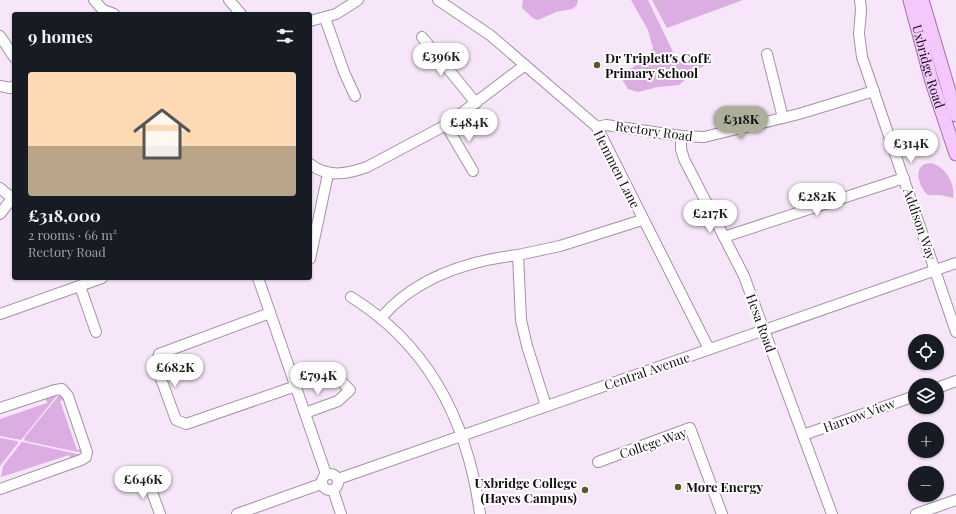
<!DOCTYPE html>
<meta charset="utf-8">
<style>
:root{--surface:#171b24;--page:#242831;--text:#f1f3f6;--muted:#9ea1a6;--line:#363941;--accent:#acae99}
body{margin:0;font-family:"Playfair Display",serif;background:var(--page);color:var(--text);height:100vh;display:flex;flex-direction:column;font-size:15px;white-space:nowrap}
*{box-sizing:border-box;margin:0}
p{font-size:13px;color:var(--muted)}
.icon{flex:none;width:22px;height:22px;fill:none;stroke:currentColor;stroke-width:2;stroke-linecap:round;stroke-linejoin:round}
.map{position:relative;flex:1;overflow:hidden}
.panel{position:absolute;left:12px;top:12px;width:300px;height:268px;display:flex;flex-direction:column;background:var(--surface);border-radius:4px;box-shadow:0 1px 3px #0004}
.panel>*{flex:none}
.fabs{position:absolute;left:908px;top:334px;display:grid;gap:8px}
.fabs a{display:grid;place-items:center;width:36px;height:36px;border-radius:50%;background:var(--surface);box-shadow:0 1px 3px #0004;font-size:20px}
.price{position:absolute;translate:-50% -34px;padding:0 9px;border-radius:14px;background:#fff;color:#222;font-size:13px;line-height:26px;filter:drop-shadow(0 1px 2px #0008)}
.price::after{content:'';position:absolute;left:50%;top:24px;width:12px;height:9px;margin-left:-6px;background:inherit;clip-path:polygon(0 0,100% 0,50% 100%)}
.price.selected{background:var(--accent);color:#111}
ul{padding:0;list-style:none}
li{display:grid;align-content:center;gap:8px;height:212px;padding:0 16px}
li+li{border-top:1px solid var(--line)}
li span{display:grid;place-items:center;height:124px;border-radius:4px;color:#555}
li>.icon{margin-inline-start:auto}
span .icon{width:72px;height:72px;fill:#fffc;stroke-width:1}
li b{font-size:17px}
h2{display:flex;justify-content:space-between;align-items:center;height:48px;padding:0 16px;font-size:17px}
.map>svg:first-child{display:block}
</style>
<div class="map">
<svg width="956" height="514" viewBox="0 0 956 514">
<rect width="100%" height="100%" fill="#f7e6f9"/>
<g fill="#dbade2">
<path d="M 523,0 L 578,0 L 577,5 L 572,9 L 556,12 L 538,20 L 534,19 L 522,8 Z"/>
<path d="M 631,0 L 648,0 L 674,54 C 683,70 695,55 707,56 L 711,59 L 710,62 L 695,71 L 679,85 L 658,87 L 638,92 L 628,89 L 623,81 C 623,66 646,66 653,48 L 648,30 Z"/>
<path d="M 652,0 L 743,0 L 667,28 Z"/>
<path d="M 930,163 C 944,165 956,183 953,198 L 941,195 L 928,195 C 918,187 912,164 930,163 Z"/>
<path d="M 59,393 L 21,440 L 0,436 L 0,419 L 47,403 L 45,396 Z"/>
<path d="M 61,393 L 66,399 L 60,401 L 77,450 L 83,448 L 83,453 L 25,441 L 24,438 Z"/>
<path d="M 0,438 L 17,441 L 18,443 L 0,466 Z"/>
<path d="M 22,442 L 23,442 L 82,455 L 71,460 L 69,455 L 1,477 L 3,466 Z"/>
</g>
<g fill="none" stroke-linecap="round" stroke-linejoin="round">
<defs>
<g id="minor">
<path d="M 94,0 L 103,10 L 114,14"/>
<path d="M 229,0 L 241,14"/>
<path d="M 438,0 L 490,35 L 597,127 L 709,349"/>
<path d="M 860,0 L 861,10 L 859,34 L 862,57 L 956,332"/>
<path d="M 325,18 L 344,72 L 355,96"/>
<path d="M 310,21 L 336,14 L 358,0"/>
<path d="M 0,36 L 14,57"/>
<path d="M 422,37 L 476,103"/>
<path d="M 767,54 L 783,118"/>
<path d="M 0,86 L 10,88 L 14,86"/>
<path d="M 446,125 L 473,171"/>
<path d="M 597,127 L 606,125 L 681,136 L 704,137 L 799,114 L 874,91"/>
<path d="M 681,136 L 681,149 L 684,159 L 744,276 L 832,514"/>
<path d="M 310,164 C 328,178 347,174 367,167 L 446,125 L 525,65"/>
<path d="M 0,188 L 12,198"/>
<path d="M 0,214 L 14,196"/>
<path d="M 724,237 L 904,178"/>
<path d="M 310,259 L 328,174"/>
<path d="M 258,278 L 326,474"/>
<path d="M 80,286 L 96,332"/>
<path d="M 351,297 C 430,346 468,423 480,514"/>
<path d="M 270,313 L 159,354 L 156,365 L 176,420 L 186,424 L 296,386"/>
<path d="M 0,314 L 102,278"/>
<path d="M 381,318 C 415,278 467,261 518,255"/>
<path d="M 937,388 L 956,381"/>
<path d="M 546,406 L 527,346 L 521,320 L 518,255 L 560,246 L 642,220"/>
<path d="M 0,408 L 55,390 L 62,389 L 68,396 L 87,452 L 86,457 L 81,460 L 0,489"/>
<path d="M 305,413 L 338,401 L 350,390 L 343,383"/>
<path d="M 803,435 L 915,396"/>
<path d="M 598,462 L 690,428 L 722,514"/>
<circle cx="330" cy="482" r="8"/>
<path d="M 147,478 L 160,514"/>
<path d="M 338,479 L 956,263"/>
<path d="M 333,490 L 341,514"/>
<path d="M 237,514 L 321,484"/>
<path d="M 916,514 L 956,500"/>
</g>
<g id="major">
<path id="s1" d="M 910,0 L 932,82 L 956,154"/>
<path d="M 922,0 L 956,115"/>
</g>
</defs>
<use href="#minor" stroke="#a293a4" stroke-width="12"/>
<use href="#major" stroke="#a26eaa" stroke-width="15"/>
<use href="#minor" stroke="#fff" stroke-width="10"/>
<use href="#major" stroke="#f5c8fd" stroke-width="13"/>
</g>
<g fill="#585a28" stroke="#fff" stroke-width="1.5">
<circle cx="597" cy="65" r="4"/>
<circle cx="678" cy="487" r="4"/>
<circle cx="585" cy="490" r="4"/>
</g>
<g text-anchor="middle" stroke-width="4" stroke-linejoin="round" paint-order="stroke">
<g font-size="13" font-weight="bold" fill="#120d13" stroke="#fff" text-anchor="start">
<text x="605" y="63">Dr Triplett's CofE<tspan x="605" dy="15">Primary School</tspan></text>
<text x="577" y="488" text-anchor="end">Uxbridge College<tspan x="577" dy="15">(Hayes Campus)</tspan></text>
<text x="686" y="492">More Energy</text>
</g>
<g font-size="13" fill="#120d13" stroke="#fff">
<text dy="5" stroke="none"><textPath href="#s1" startOffset="69">Uxbridge Road</textPath></text>
<text transform="translate(654 131) rotate(8)" y="5">Rectory Road</text>
<text transform="translate(617 169) rotate(63)" y="5">Hemmen Lane</text>
<text transform="translate(920 224) rotate(71)" y="5">Addison Way</text>
<text transform="translate(761 323) rotate(70)" y="5">Hesa Road</text>
<text transform="translate(647 371) rotate(-19)" y="5">Central Avenue</text>
<text transform="translate(859 415) rotate(-20)" y="5">Harrow View</text>
<text transform="translate(653 443) rotate(-19)" y="5">College Way</text>
</g>
</g>
</svg>
<div class="fabs">
<a><svg class="icon" aria-label="locate" viewBox="0 0 24 24"><circle cx="12" cy="12" r="6"/><path d="M12 2v4M12 18v4M2 12h4M18 12h4"/></svg></a>
<a><svg class="icon" aria-label="layers" viewBox="0 0 24 24"><path d="M12 4l9 5-9 5-9-5zM3 14l9 5 9-5"/></svg></a>
<a>+</a>
<a>−</a>
</div>
<b class="price" style="left:441px;top:77px">£396K</b>
<b class="price selected" style="left:741px;top:140px">£318K</b>
<b class="price" style="left:469px;top:143px">£484K</b>
<b class="price" style="left:911px;top:164px">£314K</b>
<b class="price" style="left:817px;top:217px">£282K</b>
<b class="price" style="left:710px;top:234px">£217K</b>
<b class="price" style="left:175px;top:388px">£682K</b>
<b class="price" style="left:318px;top:396px">£794K</b>
<b class="price" style="left:143px;top:500px">£646K</b>
<section class="panel">
<h2>9 homes<svg class="icon" aria-label="filters" viewBox="0 0 24 24"><path d="M4 7h16M4 17h16"/><circle cx="9" cy="7" r="2"/><circle cx="15" cy="17" r="2"/></svg></h2>
<ul>
<li><span style="background:linear-gradient(#ffd9b3 60%,#b9a48a 0)"><svg class="icon" aria-label="home" viewBox="0 0 24 24"><path d="M3 11l9-7 9 7M6 9v11h12V9"/></svg></span><div><b>£318,000</b><p>2 rooms · 66 m²</p><p>Rectory Road</p></div></li>
</ul>
</section>
</div>
